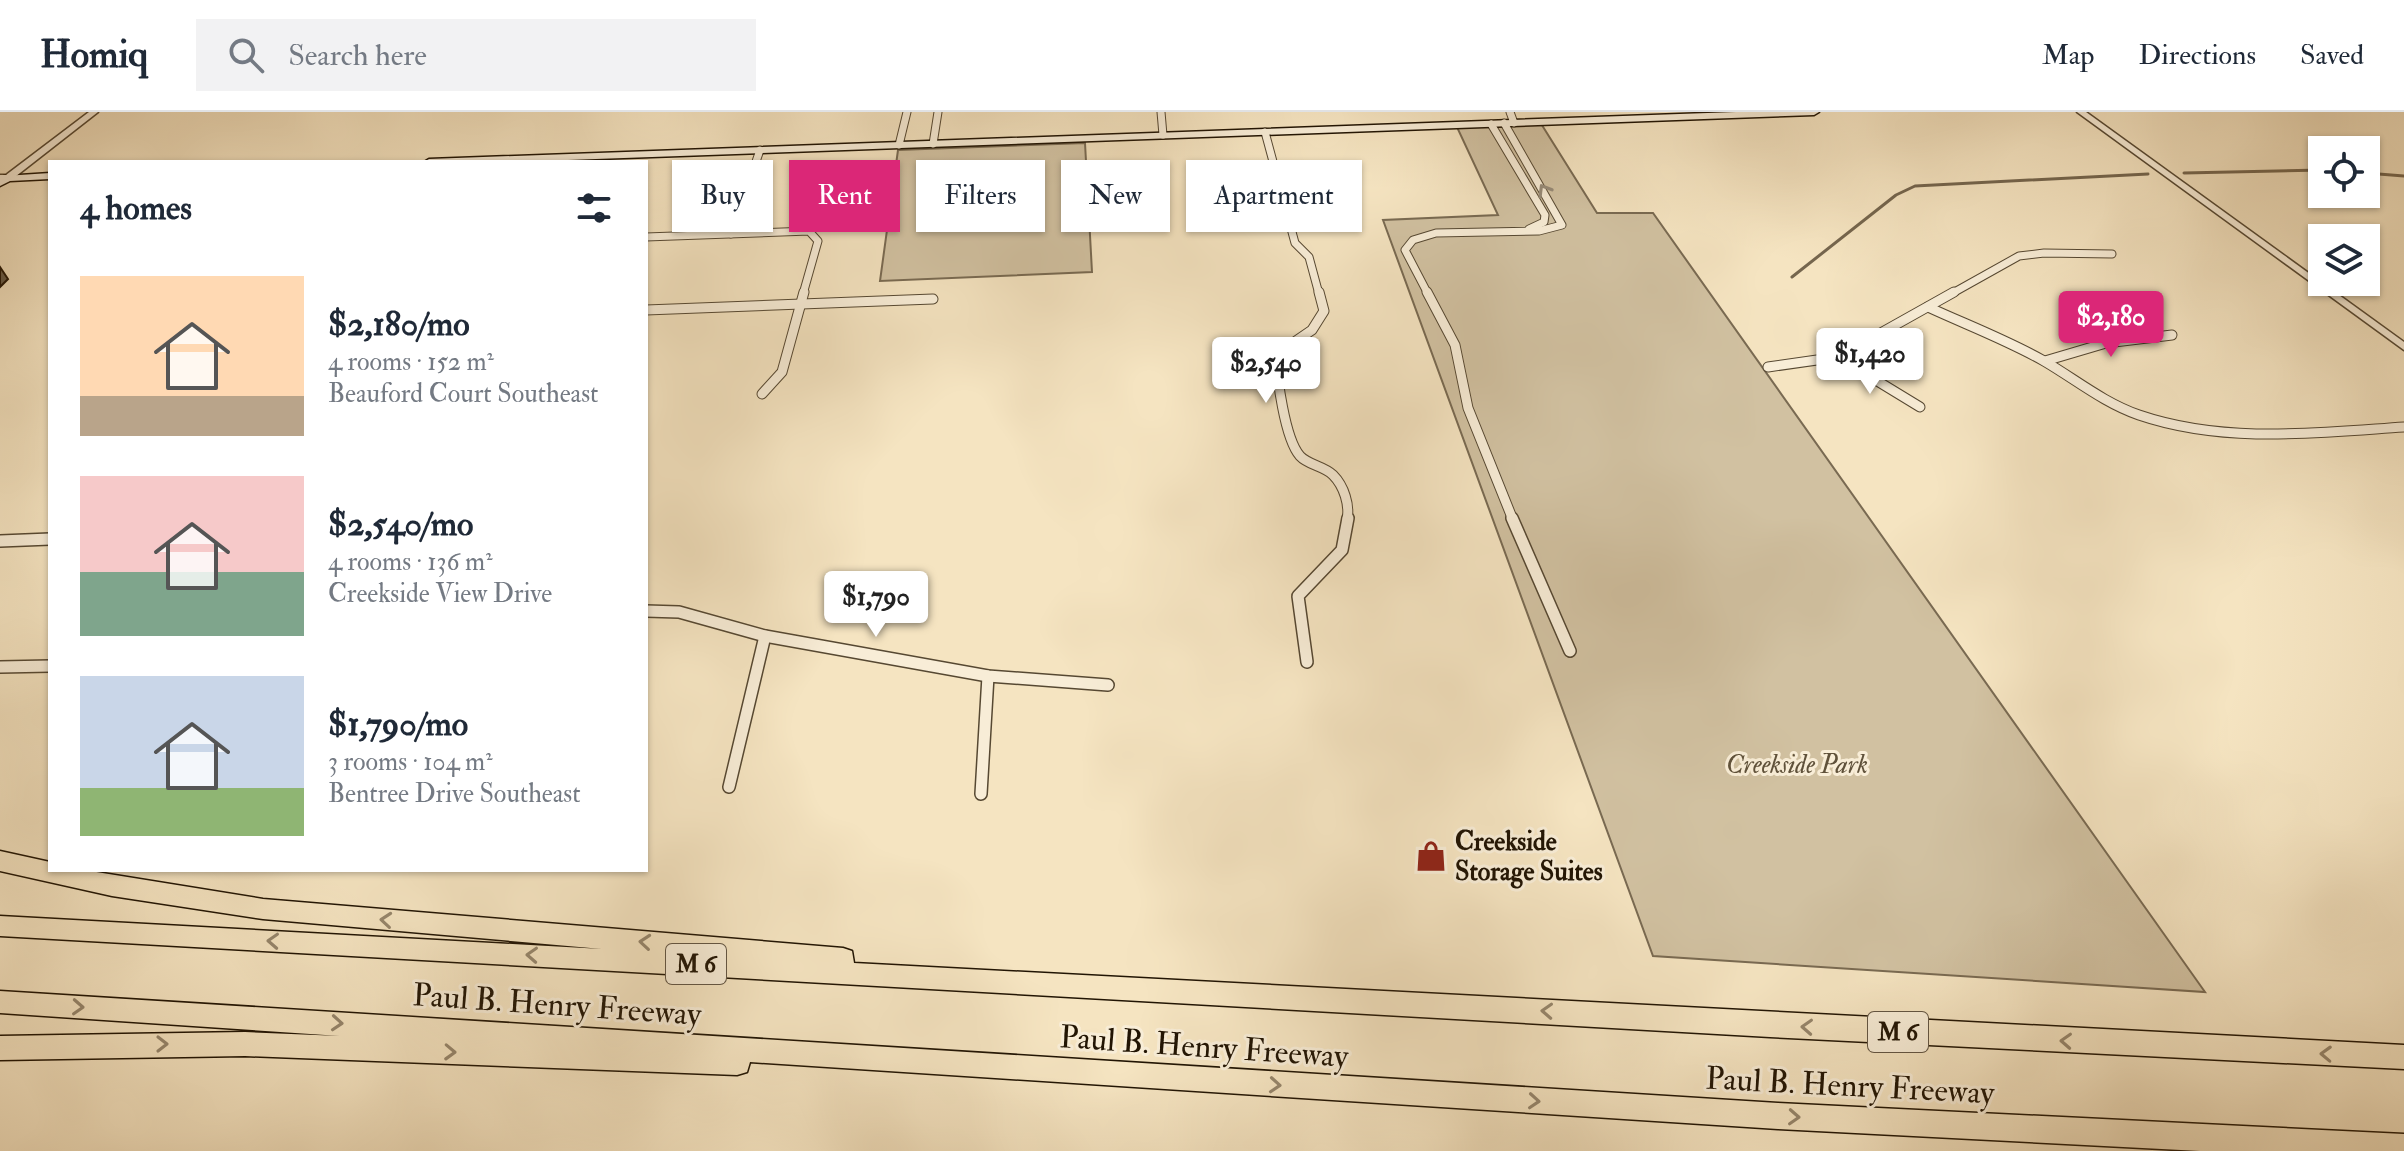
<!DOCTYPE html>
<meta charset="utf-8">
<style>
:root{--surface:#fff;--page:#f2f2f3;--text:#1f2937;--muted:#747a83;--line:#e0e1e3;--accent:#db2777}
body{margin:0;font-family:"IM FELL Double Pica",serif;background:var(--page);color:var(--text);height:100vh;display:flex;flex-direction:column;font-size:30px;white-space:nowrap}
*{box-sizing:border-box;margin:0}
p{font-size:26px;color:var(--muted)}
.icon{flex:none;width:44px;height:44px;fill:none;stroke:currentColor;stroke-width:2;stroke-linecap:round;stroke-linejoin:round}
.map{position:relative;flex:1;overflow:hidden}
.drawer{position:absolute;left:48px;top:48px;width:600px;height:712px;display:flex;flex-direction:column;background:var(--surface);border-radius:0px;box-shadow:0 2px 6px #0004}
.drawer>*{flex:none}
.top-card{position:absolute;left:672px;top:48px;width:760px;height:72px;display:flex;gap:16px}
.buttons{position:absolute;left:2308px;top:24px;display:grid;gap:16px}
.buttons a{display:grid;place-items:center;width:72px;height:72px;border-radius:0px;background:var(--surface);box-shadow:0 2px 6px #0004;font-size:40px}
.price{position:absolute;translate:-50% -68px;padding:0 18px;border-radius:8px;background:#fff;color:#222;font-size:26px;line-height:52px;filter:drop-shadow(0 2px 4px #0008)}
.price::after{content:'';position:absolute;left:50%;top:48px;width:24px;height:18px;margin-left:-12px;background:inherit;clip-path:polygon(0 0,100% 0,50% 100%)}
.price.on{background:var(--accent);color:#fff}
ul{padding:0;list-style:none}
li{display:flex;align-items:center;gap:24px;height:200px;padding:0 32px}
li span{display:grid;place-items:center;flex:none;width:224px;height:160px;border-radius:0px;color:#555}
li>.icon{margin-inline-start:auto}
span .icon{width:96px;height:96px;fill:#fffc;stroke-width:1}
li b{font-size:34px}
h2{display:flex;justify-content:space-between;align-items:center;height:96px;padding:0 32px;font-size:34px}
.pill{padding:0 28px;border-radius:0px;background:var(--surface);box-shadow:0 2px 6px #0004;font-size:28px;line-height:72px}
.pill.on{background:var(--accent);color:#fff}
header{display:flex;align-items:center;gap:48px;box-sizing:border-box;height:112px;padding:0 40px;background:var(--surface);border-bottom:2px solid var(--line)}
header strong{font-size:38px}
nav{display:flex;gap:44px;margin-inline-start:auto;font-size:28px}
.search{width:560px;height:72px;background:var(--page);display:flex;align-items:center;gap:20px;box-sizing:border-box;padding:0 28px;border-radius:0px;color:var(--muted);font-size:30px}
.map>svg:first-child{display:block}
</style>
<header>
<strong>Homiq</strong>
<div class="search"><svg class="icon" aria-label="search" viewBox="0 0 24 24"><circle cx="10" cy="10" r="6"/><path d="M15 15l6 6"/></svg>Search here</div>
<nav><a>Map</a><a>Directions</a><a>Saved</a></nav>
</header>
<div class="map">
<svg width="2404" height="1039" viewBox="0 0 2404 1039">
<rect width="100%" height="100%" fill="#f5e4c1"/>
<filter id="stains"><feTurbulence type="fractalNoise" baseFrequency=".0025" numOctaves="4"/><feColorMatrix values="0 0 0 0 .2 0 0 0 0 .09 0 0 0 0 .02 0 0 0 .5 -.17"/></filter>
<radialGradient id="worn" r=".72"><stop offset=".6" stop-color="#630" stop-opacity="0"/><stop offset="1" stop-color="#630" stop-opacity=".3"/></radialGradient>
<g fill="#d1c1a1" stroke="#796a52" stroke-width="2">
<path d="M 1540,10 L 1597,101 L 1653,101 L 2205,880 L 1653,844 L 1383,108 L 1498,103 L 1456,13 Z"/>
<path d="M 1085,31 L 1092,160 L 880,169 L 898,38 Z"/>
</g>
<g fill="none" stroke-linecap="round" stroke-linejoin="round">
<g stroke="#75664e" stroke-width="3">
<path d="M 2184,61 L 2322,58"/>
<path d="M 2366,61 L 2404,64"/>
<path d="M 1792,165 L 1896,83 L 1915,74 L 2148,62"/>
</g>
<defs>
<g id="minor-far2">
<path d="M 1161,0 L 1163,23"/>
<path d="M 1510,0 L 1514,11"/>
<path d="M 1491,12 L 1545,103 L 1544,110 L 1529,117"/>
<path d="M 1265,20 L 1295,131 L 1309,145 L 1319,182"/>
<path d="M 933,32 L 938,0"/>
<path d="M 899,33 L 907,0"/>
<path d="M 731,122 L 760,38"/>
<path d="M 646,125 L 809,119 L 818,129 L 803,182"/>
<path d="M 1428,182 L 1405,138 L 1413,128 L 1436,121 L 1539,119 L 1562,113 L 1504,11"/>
<path d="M 1951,182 L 2019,144 L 2044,141 L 2112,142"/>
</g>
<g id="minor-far1">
<path d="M 1319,180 L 1324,199 L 1312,218 L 1277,242 C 1276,264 1285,327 1300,344 C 1308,353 1324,354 1333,363 C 1344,374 1350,393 1347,408"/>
<path d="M 1427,180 L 1455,233 L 1468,296 L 1513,408"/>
<path d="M 1928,195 C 1967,213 2007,228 2044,249 C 2075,267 2104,291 2139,303 C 2224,332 2316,321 2404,315"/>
<path d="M 646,198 L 933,187"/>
<path d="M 1838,245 L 1920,295"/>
<path d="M 2045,249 L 2106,231 L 2172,223"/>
<path d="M 1768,255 L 1838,245 L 1954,180"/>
<path d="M 762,282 L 782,260 L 804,180"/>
</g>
<g id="minor">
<path d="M 1512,406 L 1570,539"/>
<path d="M 0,429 L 50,427"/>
<path d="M 646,499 L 679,500 L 765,524 L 988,564 L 1108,573"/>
<path d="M 1307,550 L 1298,484 L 1342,438 L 1348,406"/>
<path d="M 0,555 L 50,554"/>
<path d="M 729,675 L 765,524"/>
<path d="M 981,682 L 988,564"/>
</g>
<g id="tertiary">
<path d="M 89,0 L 98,0 L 11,68 L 0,69 L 0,63 L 6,63 Z"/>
<path d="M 2077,0 L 2086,0 L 2404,230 L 2404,238 Z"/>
</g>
<g id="secondary">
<path d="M 1736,0 L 1819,0 L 1814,3 L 512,50 L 424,50 L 429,47 Z"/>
<path d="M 50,61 L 50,67 L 10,69 L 0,74 L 0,67 L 4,64 Z"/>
</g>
<g id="motorway">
<path d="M 0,739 L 50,750 L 50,758 L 84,758 L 263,787 L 843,836 L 852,839 L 854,851 L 2404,933 L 2404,957 L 1770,925 L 0,824 L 0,804 L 602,837 L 263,807 L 112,784 L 0,759 Z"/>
<path d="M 0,879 L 1778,991 L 2404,1022 L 2404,1039 L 2200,1039 L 1778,1017 L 750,950 L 747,960 L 737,963 L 245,944 L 0,948 L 0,924 L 245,920 L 340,924 L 0,901 Z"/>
</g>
</defs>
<use href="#minor-far2" stroke="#564832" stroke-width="9"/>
<use href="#minor-far1" stroke="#564832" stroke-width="11"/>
<use href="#minor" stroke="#564832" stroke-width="14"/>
<use href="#tertiary" stroke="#564832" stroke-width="3"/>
<use href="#secondary" stroke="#211403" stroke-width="3"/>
<use href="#motorway" stroke="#211403" stroke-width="3"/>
<use href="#minor-far2" stroke="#f8edd7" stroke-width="7"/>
<use href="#minor-far1" stroke="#f8edd7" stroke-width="9"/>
<use href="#minor" stroke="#f8edd7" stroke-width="11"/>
<use href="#tertiary" fill="#f8edd7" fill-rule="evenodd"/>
<use href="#secondary" fill="#f8edd7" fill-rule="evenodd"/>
<use href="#motorway" fill="#f5e4c1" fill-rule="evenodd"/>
</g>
<path fill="#645a47" stroke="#211403" stroke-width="2" d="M 0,155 L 8,167 L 0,175 Z"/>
<defs><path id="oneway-chevron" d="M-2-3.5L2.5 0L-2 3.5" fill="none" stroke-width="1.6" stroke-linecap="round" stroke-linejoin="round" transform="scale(2)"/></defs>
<use stroke="#978b78" href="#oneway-chevron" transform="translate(1544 78) rotate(-121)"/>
<g stroke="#96866c">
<use href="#oneway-chevron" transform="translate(386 808) rotate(-175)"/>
<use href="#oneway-chevron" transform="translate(273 829) rotate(-177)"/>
<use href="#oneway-chevron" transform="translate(645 830) rotate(-175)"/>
<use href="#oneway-chevron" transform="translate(532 843) rotate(-177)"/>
<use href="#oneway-chevron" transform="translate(78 895) rotate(3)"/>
<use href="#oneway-chevron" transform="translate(1547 899) rotate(-177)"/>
<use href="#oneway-chevron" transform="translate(337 911) rotate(4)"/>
<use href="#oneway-chevron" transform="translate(1807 915) rotate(-177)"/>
<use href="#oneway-chevron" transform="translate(2066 929) rotate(-177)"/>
<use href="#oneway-chevron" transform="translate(162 932)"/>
<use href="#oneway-chevron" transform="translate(450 940) rotate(2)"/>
<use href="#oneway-chevron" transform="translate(2326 942) rotate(-178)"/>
<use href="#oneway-chevron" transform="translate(1275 973) rotate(4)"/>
<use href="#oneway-chevron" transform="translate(1534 989) rotate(4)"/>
<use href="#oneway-chevron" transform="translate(1794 1005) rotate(3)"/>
</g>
<defs>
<symbol id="shop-bare" viewBox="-9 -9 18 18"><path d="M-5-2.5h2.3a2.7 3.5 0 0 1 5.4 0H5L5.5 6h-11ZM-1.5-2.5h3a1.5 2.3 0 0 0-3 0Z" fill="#8f2418" stroke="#f8edd7" stroke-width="2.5" paint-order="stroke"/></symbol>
</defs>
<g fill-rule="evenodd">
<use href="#shop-bare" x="1409" y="722" width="44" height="44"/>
</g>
<g text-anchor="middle" stroke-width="6" stroke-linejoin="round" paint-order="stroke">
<g fill="#f8edd7" stroke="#625543" stroke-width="2">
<rect x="666" y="832" width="60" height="40" rx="6"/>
<rect x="1868" y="900" width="60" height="40" rx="6"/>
</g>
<g font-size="24" font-weight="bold" fill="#211403">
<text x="696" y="860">M 6</text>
<text x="1898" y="928">M 6</text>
</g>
<g font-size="26" font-style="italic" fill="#5f513a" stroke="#f8edd7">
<text x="1797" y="661">Creekside Park</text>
</g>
<g font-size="26" font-weight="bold" fill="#211403" stroke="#f8edd7" text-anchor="start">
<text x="1455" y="738">Creekside<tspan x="1455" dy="30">Storage Suites</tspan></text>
</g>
<g font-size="32" fill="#211403" stroke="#f8edd7">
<text transform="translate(557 892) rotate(4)" y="11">Paul B. Henry Freeway</text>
<text transform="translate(1204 934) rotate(4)" y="11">Paul B. Henry Freeway</text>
<text transform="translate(1850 973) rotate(3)" y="11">Paul B. Henry Freeway</text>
</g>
</g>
<rect width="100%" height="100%" filter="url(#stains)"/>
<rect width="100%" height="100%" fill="url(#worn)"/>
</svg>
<div class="buttons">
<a><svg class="icon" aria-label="locate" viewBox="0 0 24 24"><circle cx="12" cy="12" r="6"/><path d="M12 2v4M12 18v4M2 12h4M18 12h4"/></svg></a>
<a><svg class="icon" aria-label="layers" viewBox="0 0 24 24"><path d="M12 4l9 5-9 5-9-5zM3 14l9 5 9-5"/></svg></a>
</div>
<b class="price on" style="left:2111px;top:247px">$2,180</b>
<b class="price" style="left:1870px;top:284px">$1,420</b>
<b class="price" style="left:1266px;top:293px">$2,540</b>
<b class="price" style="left:876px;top:527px">$1,790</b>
<div class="top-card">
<a class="pill">Buy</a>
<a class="pill on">Rent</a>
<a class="pill">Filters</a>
<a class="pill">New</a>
<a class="pill">Apartment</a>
</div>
<section class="drawer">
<h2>4 homes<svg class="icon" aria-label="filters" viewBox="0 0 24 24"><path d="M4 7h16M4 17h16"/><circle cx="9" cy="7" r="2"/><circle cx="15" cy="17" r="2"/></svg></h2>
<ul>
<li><span style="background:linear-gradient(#ffd9b3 75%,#b9a48a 0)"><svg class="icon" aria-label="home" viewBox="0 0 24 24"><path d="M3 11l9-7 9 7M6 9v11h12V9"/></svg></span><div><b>$2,180/mo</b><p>4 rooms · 152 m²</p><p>Beauford Court Southeast</p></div></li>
<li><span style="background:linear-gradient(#f6c9c9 60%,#7fa58c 0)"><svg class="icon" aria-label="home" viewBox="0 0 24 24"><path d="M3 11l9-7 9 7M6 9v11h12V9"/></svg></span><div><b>$2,540/mo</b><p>4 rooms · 136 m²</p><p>Creekside View Drive</p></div></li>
<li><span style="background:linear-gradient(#c9d6e8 70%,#8fb573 0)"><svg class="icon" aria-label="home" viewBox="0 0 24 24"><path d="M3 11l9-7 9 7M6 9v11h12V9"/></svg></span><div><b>$1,790/mo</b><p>3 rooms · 104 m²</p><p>Bentree Drive Southeast</p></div></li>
</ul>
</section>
</div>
